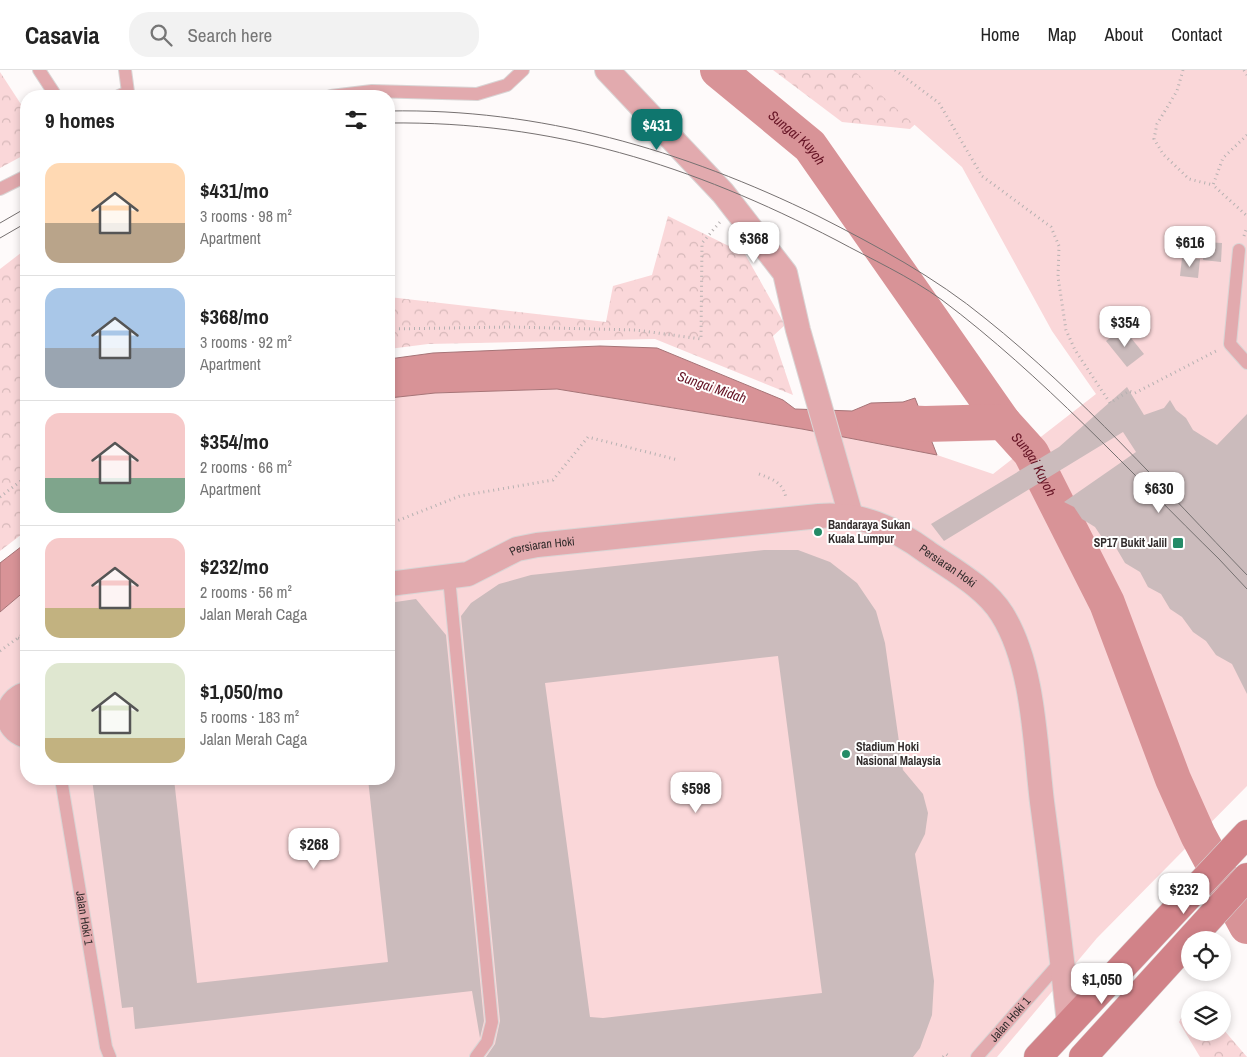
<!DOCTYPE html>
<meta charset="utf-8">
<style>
:root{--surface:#fff;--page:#f2f2f2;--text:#222;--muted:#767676;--line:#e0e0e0;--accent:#0f766e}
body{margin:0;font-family:"Archivo Narrow",sans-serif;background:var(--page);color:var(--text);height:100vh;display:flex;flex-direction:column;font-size:19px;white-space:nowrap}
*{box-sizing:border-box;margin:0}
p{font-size:16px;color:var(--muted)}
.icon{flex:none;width:28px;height:28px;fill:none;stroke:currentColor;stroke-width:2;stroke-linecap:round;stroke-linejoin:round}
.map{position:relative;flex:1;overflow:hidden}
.sheet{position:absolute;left:20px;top:20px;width:375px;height:695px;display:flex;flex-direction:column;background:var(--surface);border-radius:20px;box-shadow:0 2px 8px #0003}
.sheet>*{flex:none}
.tools{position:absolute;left:1181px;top:861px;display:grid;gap:10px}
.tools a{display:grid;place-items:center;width:50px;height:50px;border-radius:50%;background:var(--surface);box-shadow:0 2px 8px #0003;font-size:25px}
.price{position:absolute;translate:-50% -42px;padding:0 11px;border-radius:10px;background:#fff;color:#222;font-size:16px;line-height:32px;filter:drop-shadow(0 1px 2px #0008)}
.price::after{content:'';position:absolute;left:50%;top:30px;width:15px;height:11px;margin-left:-8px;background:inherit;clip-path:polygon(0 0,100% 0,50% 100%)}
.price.on{background:var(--accent);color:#fff}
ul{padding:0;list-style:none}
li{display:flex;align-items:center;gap:15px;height:125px;padding:0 25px}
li+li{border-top:1px solid var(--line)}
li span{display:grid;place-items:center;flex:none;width:140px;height:100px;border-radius:15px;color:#555}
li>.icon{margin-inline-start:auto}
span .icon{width:60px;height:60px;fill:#fffc;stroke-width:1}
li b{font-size:21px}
h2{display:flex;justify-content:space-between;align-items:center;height:60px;padding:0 25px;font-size:21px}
header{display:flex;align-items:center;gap:30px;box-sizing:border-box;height:70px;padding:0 25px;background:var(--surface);border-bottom:1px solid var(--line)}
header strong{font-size:24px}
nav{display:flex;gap:28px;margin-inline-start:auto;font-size:18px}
.search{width:350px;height:45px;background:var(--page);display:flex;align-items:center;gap:12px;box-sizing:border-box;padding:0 18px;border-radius:20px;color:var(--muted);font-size:19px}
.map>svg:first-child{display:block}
</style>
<header>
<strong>Casavia</strong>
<div class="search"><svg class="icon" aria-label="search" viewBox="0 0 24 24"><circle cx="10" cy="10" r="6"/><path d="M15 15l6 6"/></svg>Search here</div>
<nav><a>Home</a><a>Map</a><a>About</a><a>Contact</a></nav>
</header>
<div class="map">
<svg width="1247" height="987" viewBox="0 0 1247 987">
<defs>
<pattern id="forest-crowns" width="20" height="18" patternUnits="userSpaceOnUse" patternTransform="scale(1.25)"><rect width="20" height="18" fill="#fad7d9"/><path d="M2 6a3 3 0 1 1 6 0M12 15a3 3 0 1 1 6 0" fill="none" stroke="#d7b9ba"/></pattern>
</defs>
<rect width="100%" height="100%" fill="#fefafa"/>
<g fill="url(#forest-crowns)">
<path d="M 773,0 L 965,0 L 953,19 L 910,59 L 842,52 Z"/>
<path d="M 0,2 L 26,42 L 26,84 L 0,98 Z"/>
<path d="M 668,146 L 745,184 L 785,255 L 773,266 L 793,325 L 655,269 L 428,274 L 389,279 L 389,227 L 606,252 L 613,216 L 652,205 Z"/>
<path d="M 26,179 L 26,461 L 0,481 L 0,199 Z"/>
<path d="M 1190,933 L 1190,962 L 1222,962 L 1223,959 L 1247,987 L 1200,987 L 1179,952 Z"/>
</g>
<path fill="#fad7d9" d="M 853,0 L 1247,0 L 1247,716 L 1097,868 L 997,987 L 0,987 L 0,542 L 26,520 L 26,709 L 389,709 L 389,328 L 435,323 L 557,319 L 802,359 L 937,385 L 993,404 L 1096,324 L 1052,261 L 962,97 Z"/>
<g fill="#d89397" stroke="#a67477">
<path d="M 600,276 L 657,278 L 783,330 L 795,339 L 852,341 L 871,333 L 903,332 L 915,328 L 937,385 L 802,359 L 557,319 L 435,323 L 389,328 L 389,289 L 433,283 Z"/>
<path d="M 26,473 L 26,520 L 0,542 L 0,493 Z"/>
</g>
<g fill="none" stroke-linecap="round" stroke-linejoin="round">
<g stroke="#d89397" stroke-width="36">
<path id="s1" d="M 718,0 L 810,76 L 1003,352 L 1031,383 L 1107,533 L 1173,709 L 1198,765 L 1247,856"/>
<path d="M 875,352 L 925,354 L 1003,352"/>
</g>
</g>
<g fill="#cbbbbc" fill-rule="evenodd">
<path d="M 1205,172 L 1222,173 L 1221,192 L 1203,190 Z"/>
<path d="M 1182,188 L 1200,189 L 1198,208 L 1180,206 Z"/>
<path d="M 1123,258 L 1144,284 L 1127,297 L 1106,271 Z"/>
<path d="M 1127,317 L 1144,345 L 1164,338 L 1170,330 L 1176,340 L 1186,348 L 1193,360 L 1217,375 L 1247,344 L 1247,624 L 1232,594 L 1216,585 L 1206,571 L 1193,562 L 1182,547 L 1170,539 L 1161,524 L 1148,517 L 1140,502 L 1125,493 L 1115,476 L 1103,469 L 1095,457 L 1082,449 L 1074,437 L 1064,432 L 1136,382 L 1123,362 L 944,471 L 931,454 L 1059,377 Z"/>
<path d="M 764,480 L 798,480 L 830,492 L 857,513 L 876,541 L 885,573 L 903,700 L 923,724 L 928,743 L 925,764 L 915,784 L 934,911 L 932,945 L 920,978 L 913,987 L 486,987 L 495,974 L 500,951 L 461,546 L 471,533 L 499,514 L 531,505 ZM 778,586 L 822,923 L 603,948 L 590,947 L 545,613 Z"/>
<path d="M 416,529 L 446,565 L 484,951 L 480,968 L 472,921 L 135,959 L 133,937 L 122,938 L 92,709 L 174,709 L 197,913 L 388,892 L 368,709 L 389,709 L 389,533 Z"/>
</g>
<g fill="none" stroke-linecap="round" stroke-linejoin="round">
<defs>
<g id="lane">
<path d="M 39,0 L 56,26"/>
<path d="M 119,26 L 128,22 L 125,0"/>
<path d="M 331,26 L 372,21 L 477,24 L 507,15 L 523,0"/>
<path d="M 0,119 L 26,106"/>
<path d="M 1239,180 L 1230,274 L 1247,293"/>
<path d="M 449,508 L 492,952 L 487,972 L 476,987"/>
<path id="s2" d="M 61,709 L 106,977 L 110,987"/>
<path id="s3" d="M 977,987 L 1062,890"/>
</g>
<g id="street">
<path d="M 607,0 L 723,123 L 785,203 L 798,260 L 851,446"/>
<path id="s4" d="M 389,514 L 468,504 L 517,479 L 537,475 L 819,446 C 861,443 893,457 927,482 C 953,500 985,517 1002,544 C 1034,595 1035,674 1042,732 C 1052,806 1061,879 1069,953"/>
<path d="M 26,624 C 3,631 3,659 26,666"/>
</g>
<g id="secondary">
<path d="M 1038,987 L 1247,764"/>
<path d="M 1083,987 L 1247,807"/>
</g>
</defs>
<use href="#lane" stroke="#d9d5d5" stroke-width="14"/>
<use href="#street" stroke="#d9d5d5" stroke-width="26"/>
<use href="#secondary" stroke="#d9d5d5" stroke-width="29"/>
<g stroke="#b6b1b1" stroke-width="3" stroke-dasharray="1 4" stroke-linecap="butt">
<path d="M 895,0 L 939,33 L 982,106 L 1051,157 L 1059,176 L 1058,207 L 1066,260 L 1075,280 L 1110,333 L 1129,321 L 1135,323 L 1216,281"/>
<path d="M 1183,0 L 1177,21 L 1157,54 L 1154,69 L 1163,84 L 1189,109 L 1213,115"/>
<path d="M 1244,0 L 1247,5"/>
<path d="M 1247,65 L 1223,88 L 1213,115 L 1247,146"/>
<path d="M 1244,166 L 1247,157"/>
<path d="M 389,259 L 512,257 L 636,260 L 701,269 L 702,173 L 720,152"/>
<path d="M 759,404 C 772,409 783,412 786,428"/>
<path d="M 0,427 L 26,407"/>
<path d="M 389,454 L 460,426 L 553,410 L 588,367 L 678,390"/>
<path d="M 18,568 L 26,571"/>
<path d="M 0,581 L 26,562"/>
<path d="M 943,987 L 946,984 L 950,987"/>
</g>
<use href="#lane" stroke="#e2aaae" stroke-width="12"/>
<use href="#street" stroke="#e2aaae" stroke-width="24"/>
<use href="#secondary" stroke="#d18288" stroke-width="28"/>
<g stroke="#767171" stroke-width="1">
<path d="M 389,41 C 540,38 683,80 818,146 C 877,176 935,207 986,249 C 1081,325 1163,418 1247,505"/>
<path d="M 389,53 C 553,51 691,95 836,170 C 871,189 909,206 942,230 C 1043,306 1129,401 1219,489 L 1247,519"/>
<path d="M 0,153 L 26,138"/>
<path d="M 0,168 L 26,153"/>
</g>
</g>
<g fill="#248b67" stroke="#fff" stroke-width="2">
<circle cx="818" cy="462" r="5"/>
<rect x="1172" y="467" width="12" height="12" rx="2.5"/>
<circle cx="846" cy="684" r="5"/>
</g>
<g text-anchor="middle" stroke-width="4" stroke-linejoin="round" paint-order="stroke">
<g font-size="12" font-weight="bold" fill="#322c2c" stroke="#fff" text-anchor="start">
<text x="828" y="459">Bandaraya Sukan<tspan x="828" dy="14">Kuala Lumpur</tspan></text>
<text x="1167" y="477" text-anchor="end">SP17 Bukit Jalil</text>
<text x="856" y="681">Stadium Hoki<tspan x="856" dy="14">Nasional Malaysia</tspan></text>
</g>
<g font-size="12" fill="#322c2c" stroke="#fff">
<text dy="4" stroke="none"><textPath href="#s4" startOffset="160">Persiaran Hoki</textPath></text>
<text dy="4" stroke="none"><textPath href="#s4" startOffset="580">Persiaran Hoki</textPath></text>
<text dy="4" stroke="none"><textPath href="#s2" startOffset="141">Jalan Hoki 1</textPath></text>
<text dy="4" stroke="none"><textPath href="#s3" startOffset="50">Jalan Hoki 1</textPath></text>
</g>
<g font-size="14" font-style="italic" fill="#651324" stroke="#fff">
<text dy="5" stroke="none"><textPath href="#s1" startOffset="104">Sungai Kuyoh</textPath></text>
<text transform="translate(712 317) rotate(19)" y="5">Sungai Midah</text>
<text dy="5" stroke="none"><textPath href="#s1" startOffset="509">Sungai Kuyoh</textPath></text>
</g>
</g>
</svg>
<div class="tools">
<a><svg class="icon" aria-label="locate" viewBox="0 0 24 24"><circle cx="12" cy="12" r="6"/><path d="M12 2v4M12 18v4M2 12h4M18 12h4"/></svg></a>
<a><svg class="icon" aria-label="layers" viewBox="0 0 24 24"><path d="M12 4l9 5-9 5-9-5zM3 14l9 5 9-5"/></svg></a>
</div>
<b class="price on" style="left:657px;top:81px">$431</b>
<b class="price" style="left:754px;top:194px">$368</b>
<b class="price" style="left:1190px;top:198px">$616</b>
<b class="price" style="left:1125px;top:278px">$354</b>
<b class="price" style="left:1159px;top:444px">$630</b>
<b class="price" style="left:696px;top:744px">$598</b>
<b class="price" style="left:314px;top:800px">$268</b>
<b class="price" style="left:1184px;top:845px">$232</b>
<b class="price" style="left:1102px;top:935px">$1,050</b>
<section class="sheet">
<h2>9 homes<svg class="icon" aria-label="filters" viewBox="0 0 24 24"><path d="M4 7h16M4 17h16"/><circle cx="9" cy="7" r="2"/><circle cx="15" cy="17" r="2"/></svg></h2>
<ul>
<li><span style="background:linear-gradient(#ffd9b3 60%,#b9a48a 0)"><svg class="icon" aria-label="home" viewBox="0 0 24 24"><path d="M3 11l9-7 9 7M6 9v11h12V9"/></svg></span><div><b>$431/mo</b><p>3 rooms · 98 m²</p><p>Apartment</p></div></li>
<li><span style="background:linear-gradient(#a9c7e8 60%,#9aa5b1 0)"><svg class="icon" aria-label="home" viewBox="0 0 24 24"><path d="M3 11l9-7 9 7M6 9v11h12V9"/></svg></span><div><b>$368/mo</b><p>3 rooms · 92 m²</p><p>Apartment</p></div></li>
<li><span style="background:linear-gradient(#f6c9c9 65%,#7fa58c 0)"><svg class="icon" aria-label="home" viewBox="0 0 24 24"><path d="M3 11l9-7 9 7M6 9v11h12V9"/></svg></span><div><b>$354/mo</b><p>2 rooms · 66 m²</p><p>Apartment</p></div></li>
<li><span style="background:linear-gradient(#f6c9c9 70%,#c2b280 0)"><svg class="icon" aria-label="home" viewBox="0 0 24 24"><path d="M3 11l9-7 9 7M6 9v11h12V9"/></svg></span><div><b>$232/mo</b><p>2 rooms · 56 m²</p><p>Jalan Merah Caga</p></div></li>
<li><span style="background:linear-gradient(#dfe7d0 75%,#c2b280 0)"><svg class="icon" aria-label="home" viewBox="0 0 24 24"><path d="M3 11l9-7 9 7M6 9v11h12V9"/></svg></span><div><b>$1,050/mo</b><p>5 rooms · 183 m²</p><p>Jalan Merah Caga</p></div></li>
</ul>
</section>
</div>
